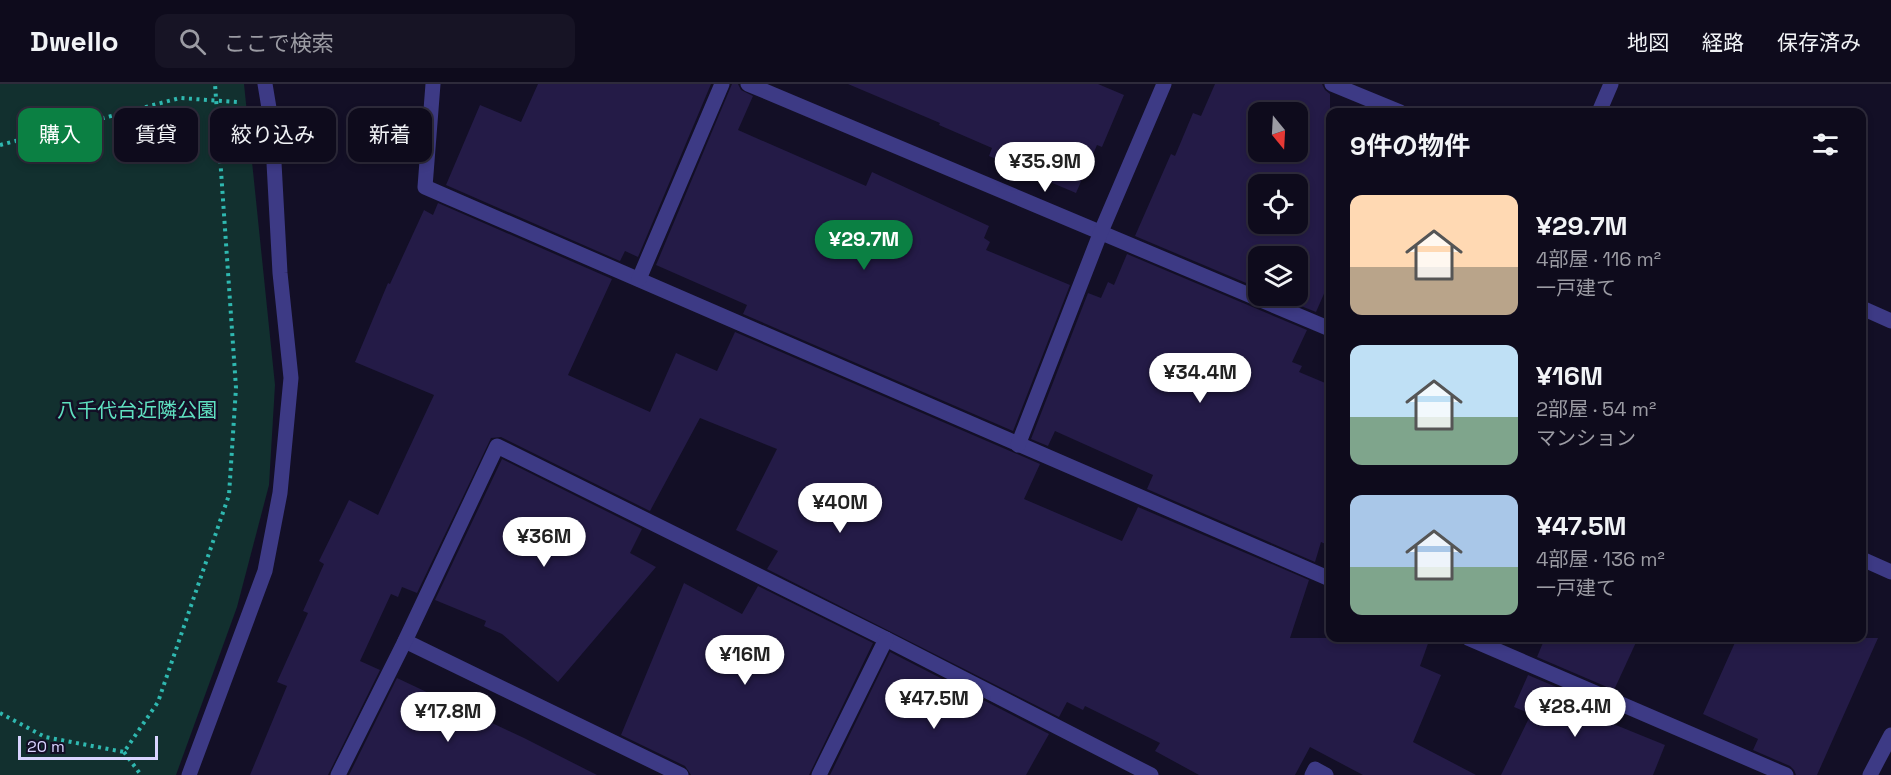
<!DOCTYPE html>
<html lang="ja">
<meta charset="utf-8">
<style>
:root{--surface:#0e0b1c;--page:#171425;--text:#f1f3f6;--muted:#9b9ba3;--line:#2e2b3b;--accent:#0b8043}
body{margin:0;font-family:"Space Grotesk","Noto Sans JP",sans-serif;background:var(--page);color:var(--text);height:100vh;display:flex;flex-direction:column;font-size:22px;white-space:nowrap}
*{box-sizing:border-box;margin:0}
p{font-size:20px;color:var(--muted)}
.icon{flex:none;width:33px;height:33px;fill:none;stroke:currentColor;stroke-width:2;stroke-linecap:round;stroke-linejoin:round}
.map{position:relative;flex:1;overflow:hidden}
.drawer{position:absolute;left:1326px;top:24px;width:540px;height:534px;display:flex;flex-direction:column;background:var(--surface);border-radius:12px;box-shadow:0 3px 9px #0003,0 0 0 2px var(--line)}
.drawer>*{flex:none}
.hud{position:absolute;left:18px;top:24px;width:570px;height:54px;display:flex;gap:12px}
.needle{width:39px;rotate:162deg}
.controls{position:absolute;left:1248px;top:18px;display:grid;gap:12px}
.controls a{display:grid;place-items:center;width:60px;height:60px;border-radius:12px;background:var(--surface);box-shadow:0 3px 9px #0003,0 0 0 2px var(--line);font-size:30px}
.scale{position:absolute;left:18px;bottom:15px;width:140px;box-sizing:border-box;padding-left:6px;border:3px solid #d9d4ff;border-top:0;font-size:16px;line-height:21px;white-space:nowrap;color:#d9d4ff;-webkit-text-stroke:4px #130f26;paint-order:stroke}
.price{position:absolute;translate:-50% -51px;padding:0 14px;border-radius:21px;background:#fff;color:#222;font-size:20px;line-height:39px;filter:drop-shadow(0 2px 3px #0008)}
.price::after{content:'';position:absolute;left:50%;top:36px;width:18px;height:14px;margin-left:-9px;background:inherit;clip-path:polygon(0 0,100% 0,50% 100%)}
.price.selected{background:var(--accent);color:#fff}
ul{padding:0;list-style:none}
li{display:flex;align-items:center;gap:18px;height:150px;padding:0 24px}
li span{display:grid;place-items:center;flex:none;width:168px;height:120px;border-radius:12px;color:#555}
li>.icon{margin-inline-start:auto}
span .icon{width:72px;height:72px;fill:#fffc;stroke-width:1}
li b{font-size:26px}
h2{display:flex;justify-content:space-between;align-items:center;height:72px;padding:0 24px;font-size:26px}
.chip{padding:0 21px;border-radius:12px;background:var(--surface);box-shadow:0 3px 9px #0003,0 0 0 2px var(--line);font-size:21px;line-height:54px}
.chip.selected{background:var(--accent);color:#fff}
header{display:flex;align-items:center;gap:36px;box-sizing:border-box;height:84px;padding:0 30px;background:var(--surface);border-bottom:2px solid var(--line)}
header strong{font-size:28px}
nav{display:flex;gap:33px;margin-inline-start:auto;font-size:21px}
.search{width:420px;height:54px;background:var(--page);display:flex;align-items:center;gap:15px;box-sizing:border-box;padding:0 21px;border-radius:12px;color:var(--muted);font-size:22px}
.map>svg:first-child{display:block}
</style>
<header>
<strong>Dwello</strong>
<div class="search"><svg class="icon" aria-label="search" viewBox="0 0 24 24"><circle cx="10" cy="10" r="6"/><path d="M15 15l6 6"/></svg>ここで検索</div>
<nav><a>地図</a><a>経路</a><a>保存済み</a></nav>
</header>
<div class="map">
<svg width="1891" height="691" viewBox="0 0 1891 691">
<rect width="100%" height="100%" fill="#130f26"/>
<path fill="#12302f" d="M 0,0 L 244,0 L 275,301 L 269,401 L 237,523 L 176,691 L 0,691 Z"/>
<g fill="#241b47" fill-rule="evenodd">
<path d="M 538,0 L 711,0 L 638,173 L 625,167 L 620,177 L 446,101 L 480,21 L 521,38 Z"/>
<path d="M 732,0 L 738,0 L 741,6 L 753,12 L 738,46 L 866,102 L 872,88 L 989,142 L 984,154 L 990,158 L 986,166 L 1070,201 L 1013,347 L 743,230 L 747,221 L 656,181 Z"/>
<path d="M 848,0 L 1098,0 L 1124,11 L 1102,63 L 1097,61 L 1076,109 L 989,72 L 992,64 L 939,41 L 940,39 Z"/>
<path d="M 1215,0 L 1322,0 L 1325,6 L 1330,10 L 1330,196 L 1316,228 L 1276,212 L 1298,212 L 1298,172 L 1258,172 L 1258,204 L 1135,152 L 1171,70 L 1175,72 L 1193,29 L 1201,32 ZM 1258,28 L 1298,28 L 1298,68 L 1258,68 ZM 1258,100 L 1298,100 L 1298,140 L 1258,140 Z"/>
<path d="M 438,119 L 612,195 L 568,291 L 650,328 L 676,269 L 717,287 L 735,248 L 1040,380 L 1024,415 L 1122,457 L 1138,423 L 1309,496 L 1290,554 L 1430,554 L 1420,582 L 1441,591 L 1413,658 L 1476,691 L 1363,691 L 1310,663 L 1295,691 L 1199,691 L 1155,667 L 1160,659 L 1085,622 L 1083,626 L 1067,618 L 1059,633 L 767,485 L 778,467 L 736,446 L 777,365 L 700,334 L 650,427 L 501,353 L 491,354 L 417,509 L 402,503 L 398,513 L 391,510 L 360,577 L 380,586 L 328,691 L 250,691 L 287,602 L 277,598 L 308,529 L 303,527 L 324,480 L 319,477 L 349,416 L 378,431 L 434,311 L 355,278 L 388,199 L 390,200 L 424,126 L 433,131 Z"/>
<path d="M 1127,170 L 1307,246 L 1292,278 L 1302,282 L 1299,288 L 1330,301 L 1330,462 L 1321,458 L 1315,478 L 1147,405 L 1153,391 L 1055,347 L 1048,362 L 1031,355 L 1088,209 L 1101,214 L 1108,198 L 1114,201 Z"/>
<path d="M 502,375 L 642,445 L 630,469 L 656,483 L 558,598 L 502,550 L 484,542 L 486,537 L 435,516 Z"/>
<path d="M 684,499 L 742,530 L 758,502 L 873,559 L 809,691 L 691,691 L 685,682 L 621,651 Z"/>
<path d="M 1545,554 L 1638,554 L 1614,606 L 1537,573 Z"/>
<path d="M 1737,554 L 1878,554 L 1817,691 L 1796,691 L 1794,686 L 1790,682 L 1753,666 L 1758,655 L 1703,630 Z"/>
<path d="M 890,568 L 1049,650 L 1026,691 L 830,691 Z"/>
<path d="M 1528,591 L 1606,624 L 1601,635 L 1665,661 L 1653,691 L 1501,691 L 1531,630 L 1514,623 Z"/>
<path d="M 397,594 L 524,654 L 597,691 L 349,691 Z"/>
</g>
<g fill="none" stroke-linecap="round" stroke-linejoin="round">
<g stroke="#2fb8b0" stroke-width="4" stroke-dasharray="3 4.5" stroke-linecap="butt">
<path d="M 0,61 L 180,14 L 237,18"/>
<path d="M 0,629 L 45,653 L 124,668 L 158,618 L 229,411 L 236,304 L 215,0"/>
<path d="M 124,668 L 141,691"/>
</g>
<g stroke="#3d3a85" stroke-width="15">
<path d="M 405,557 L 681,691"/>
<path d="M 338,691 L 405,557 L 497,362 L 886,555 L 1151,691"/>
<path d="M 819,691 L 886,555"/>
<path d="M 1312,691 L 1315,685 L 1326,691"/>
</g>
<g stroke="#3d3a85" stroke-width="15">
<path d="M 433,0 L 425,103 L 1330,495"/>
<path d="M 748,0 L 1330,245"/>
<path d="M 1332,0 L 1400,28"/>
<path d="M 1599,28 L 1611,0"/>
<path d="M 639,195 L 722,0"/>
<path d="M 1862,224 L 1891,237"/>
<path d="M 1018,361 L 1100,150 L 1164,0"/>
<path d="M 1862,475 L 1891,488"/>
<path d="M 1468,554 L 1786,691"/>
<path d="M 189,691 L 265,487 L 280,409 L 291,294 L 280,189 L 272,42 L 265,0"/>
</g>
<path stroke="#3d3a85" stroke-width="15" d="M 1870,691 L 1891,651"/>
</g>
<g text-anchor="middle" stroke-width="5" stroke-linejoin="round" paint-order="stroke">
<g font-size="20" fill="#5fe0c0" stroke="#130f26">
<text x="137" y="333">八千代台近隣公園</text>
</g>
</g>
</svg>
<div class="controls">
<a><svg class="needle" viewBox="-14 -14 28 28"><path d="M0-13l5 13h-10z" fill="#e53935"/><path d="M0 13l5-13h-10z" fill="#9b9ba3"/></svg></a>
<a><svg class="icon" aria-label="locate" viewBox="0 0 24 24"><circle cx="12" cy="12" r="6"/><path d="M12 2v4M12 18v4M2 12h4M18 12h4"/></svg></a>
<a><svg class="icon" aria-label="layers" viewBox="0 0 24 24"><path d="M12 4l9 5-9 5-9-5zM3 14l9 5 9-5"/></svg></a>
</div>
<div class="scale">20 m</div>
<b class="price" style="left:1045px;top:109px">¥35.9M</b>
<b class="price selected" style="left:864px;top:187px">¥29.7M</b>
<b class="price" style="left:1200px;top:320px">¥34.4M</b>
<b class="price" style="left:840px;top:450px">¥40M</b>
<b class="price" style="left:544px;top:484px">¥36M</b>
<b class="price" style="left:745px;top:602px">¥16M</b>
<b class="price" style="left:934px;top:646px">¥47.5M</b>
<b class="price" style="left:1575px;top:654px">¥28.4M</b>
<b class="price" style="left:448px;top:659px">¥17.8M</b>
<div class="hud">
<a class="chip selected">購入</a>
<a class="chip">賃貸</a>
<a class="chip">絞り込み</a>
<a class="chip">新着</a>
</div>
<section class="drawer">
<h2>9件の物件<svg class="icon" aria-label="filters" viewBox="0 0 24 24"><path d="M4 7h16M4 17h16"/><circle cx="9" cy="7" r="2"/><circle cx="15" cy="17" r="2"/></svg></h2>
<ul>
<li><span style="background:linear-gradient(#ffd9b3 60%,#b9a48a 0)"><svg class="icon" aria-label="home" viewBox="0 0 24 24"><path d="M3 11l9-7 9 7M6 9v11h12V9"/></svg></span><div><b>¥29.7M</b><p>4部屋 · 116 m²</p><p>一戸建て</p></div></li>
<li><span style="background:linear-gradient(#bfe0f5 60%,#7fa58c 0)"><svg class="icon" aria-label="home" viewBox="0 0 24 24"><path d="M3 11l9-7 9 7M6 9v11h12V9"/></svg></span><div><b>¥16M</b><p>2部屋 · 54 m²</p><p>マンション</p></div></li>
<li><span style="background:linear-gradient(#a9c7e8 60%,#7fa58c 0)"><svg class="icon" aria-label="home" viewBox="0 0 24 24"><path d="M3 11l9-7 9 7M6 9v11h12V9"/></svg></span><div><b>¥47.5M</b><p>4部屋 · 136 m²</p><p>一戸建て</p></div></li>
</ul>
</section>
</div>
